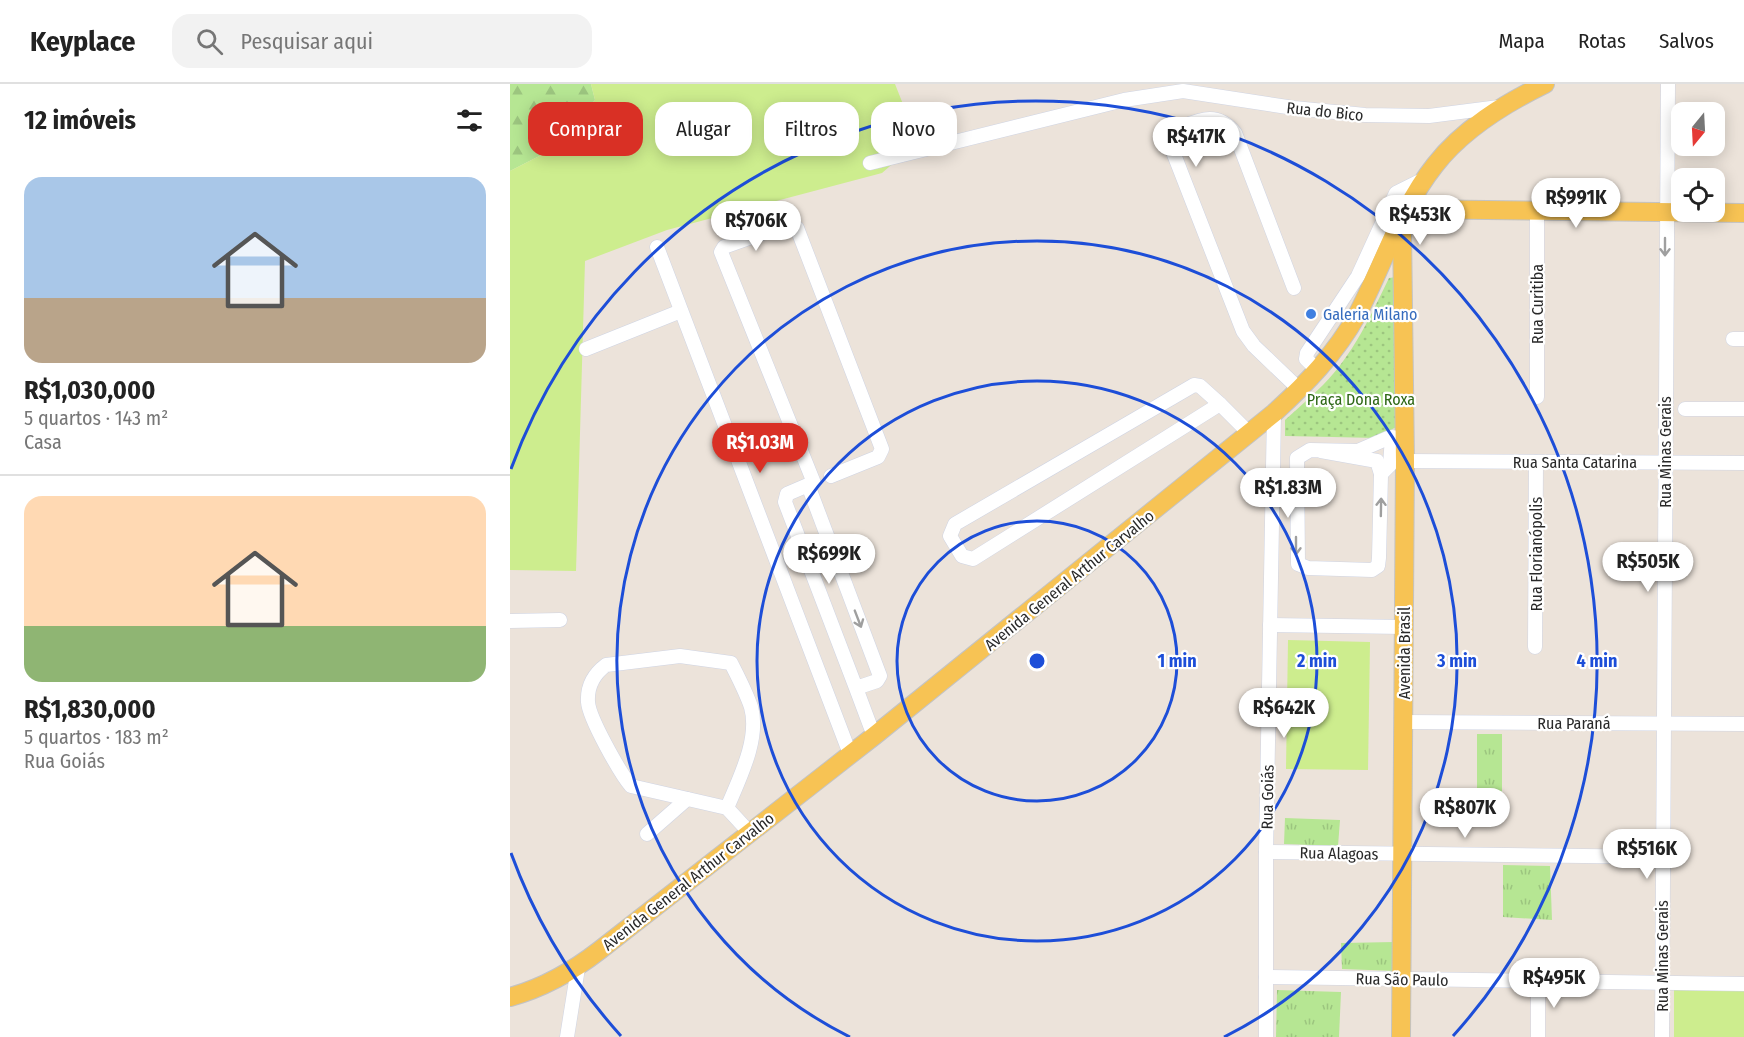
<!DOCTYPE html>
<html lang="pt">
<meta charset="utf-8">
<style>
:root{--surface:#fff;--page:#f2f2f2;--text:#222;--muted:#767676;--line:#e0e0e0;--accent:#d93025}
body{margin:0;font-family:"Fira Sans Condensed",sans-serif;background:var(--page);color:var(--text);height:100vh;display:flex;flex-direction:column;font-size:22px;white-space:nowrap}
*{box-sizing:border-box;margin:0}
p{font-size:20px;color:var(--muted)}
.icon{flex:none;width:33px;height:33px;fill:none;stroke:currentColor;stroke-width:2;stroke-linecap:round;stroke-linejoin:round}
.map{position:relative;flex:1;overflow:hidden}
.panel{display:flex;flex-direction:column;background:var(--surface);width:510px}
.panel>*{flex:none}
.banner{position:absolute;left:18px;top:18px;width:570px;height:54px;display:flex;gap:12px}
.needle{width:39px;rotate:198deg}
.tools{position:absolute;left:1161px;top:18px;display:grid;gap:12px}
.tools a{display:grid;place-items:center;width:54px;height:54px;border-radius:12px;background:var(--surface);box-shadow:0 3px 15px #0003;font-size:30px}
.price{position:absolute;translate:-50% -51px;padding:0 14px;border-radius:21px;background:#fff;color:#222;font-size:20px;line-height:39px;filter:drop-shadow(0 2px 3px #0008)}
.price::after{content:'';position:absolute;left:50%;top:36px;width:18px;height:14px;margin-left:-9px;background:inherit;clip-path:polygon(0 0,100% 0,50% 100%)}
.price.active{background:var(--accent);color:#fff}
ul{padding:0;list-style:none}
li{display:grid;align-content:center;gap:12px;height:318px;padding:0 24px}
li+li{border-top:2px solid var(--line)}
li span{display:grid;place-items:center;height:186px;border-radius:18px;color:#555}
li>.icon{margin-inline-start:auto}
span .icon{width:108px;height:108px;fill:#fffc;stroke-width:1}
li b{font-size:26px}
h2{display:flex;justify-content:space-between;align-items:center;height:72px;padding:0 24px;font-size:26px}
.tag{padding:0 21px;border-radius:18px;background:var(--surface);box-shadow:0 3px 15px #0003;font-size:21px;line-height:54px}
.tag.active{background:var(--accent);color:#fff}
header{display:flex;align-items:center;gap:36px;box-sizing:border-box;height:84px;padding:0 30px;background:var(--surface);border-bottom:2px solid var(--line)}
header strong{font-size:28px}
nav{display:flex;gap:33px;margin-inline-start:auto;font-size:21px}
.search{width:420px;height:54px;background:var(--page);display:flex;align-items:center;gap:15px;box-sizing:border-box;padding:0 21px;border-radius:18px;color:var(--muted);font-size:22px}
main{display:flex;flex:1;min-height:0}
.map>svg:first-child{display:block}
</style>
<header>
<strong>Keyplace</strong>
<div class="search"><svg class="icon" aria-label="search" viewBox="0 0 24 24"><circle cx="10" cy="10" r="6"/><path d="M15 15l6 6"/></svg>Pesquisar aqui</div>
<nav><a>Mapa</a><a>Rotas</a><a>Salvos</a></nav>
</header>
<main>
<section class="panel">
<h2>12 imóveis<svg class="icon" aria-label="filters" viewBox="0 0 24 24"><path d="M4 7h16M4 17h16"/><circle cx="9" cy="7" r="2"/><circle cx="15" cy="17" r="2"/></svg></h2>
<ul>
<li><span style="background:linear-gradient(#a9c7e8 65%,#b9a48a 0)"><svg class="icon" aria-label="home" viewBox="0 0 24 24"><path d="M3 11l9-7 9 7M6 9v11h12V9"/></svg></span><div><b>R$1,030,000</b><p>5 quartos · 143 m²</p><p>Casa</p></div></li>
<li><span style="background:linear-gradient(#ffd9b3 70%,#8fb573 0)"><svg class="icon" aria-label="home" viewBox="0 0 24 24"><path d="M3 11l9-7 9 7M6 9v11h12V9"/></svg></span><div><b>R$1,830,000</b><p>5 quartos · 183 m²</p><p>Rua Goiás</p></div></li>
</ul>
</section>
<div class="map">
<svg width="1234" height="953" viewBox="0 0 1234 953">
<defs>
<pattern id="grass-tufts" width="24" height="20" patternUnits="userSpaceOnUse" patternTransform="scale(1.5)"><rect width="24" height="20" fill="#b6e693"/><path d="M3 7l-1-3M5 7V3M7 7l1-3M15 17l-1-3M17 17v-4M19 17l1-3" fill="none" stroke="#9cc57f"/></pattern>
<pattern id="forest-firs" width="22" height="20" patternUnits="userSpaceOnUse" patternTransform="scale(1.5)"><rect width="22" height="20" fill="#b6e693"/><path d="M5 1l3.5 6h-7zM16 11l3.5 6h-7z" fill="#9cc57f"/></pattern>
<pattern id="park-dots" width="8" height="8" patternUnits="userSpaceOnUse" patternTransform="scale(1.5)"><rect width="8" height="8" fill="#b6e693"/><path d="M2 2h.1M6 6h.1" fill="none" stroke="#9cc57f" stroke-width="1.8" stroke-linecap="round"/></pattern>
</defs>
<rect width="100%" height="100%" fill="#ece3da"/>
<g fill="url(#grass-tufts)">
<rect x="967" y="650" width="25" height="58"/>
<path d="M 775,734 L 830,736 L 828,762 L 774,760 Z"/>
<path d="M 993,781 L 1040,782 L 1042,836 L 993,833 Z"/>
<path d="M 885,858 L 886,887 L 832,885 L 831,859 Z"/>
<path d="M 767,906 L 831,908 L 829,953 L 766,953 Z"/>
</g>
<path fill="url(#forest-firs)" d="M 0,0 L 81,0 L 85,16 L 41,66 L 0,87 Z"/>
<path fill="url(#park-dots)" d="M 886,193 L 889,341 L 868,354 L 775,352 L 775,336 C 788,324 801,313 813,301 C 843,271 861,231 879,194 Z"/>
<g fill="#cded8e">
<path d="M 81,0 L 385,0 L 408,58 L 372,89 L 157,146 L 75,177 L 66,487 L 0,486 L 0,87 L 41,66 L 85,16 Z"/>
<path d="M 778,556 L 860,558 L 858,686 L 776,685 Z"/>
<path d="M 1164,904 L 1234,905 L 1234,953 L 1164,953 Z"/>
</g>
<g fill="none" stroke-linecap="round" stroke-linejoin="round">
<defs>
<g id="minor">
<path d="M 360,79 L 614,16 L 673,7 L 784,24 L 855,31 L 919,32 L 989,23"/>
<path d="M 1027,127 L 1027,313"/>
<path d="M 147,163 L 340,670"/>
<path d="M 784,204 L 725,49 C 705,24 686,38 661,47 L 658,55 L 733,247 L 744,262 L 790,306"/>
<path d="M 1223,255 L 1234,255"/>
<path d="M 76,265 L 171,227"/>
<path d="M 807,286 L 796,275 L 797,269 L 848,192 L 886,109 L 916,94"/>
<path d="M 684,301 L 690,302 L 710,320 L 463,475 L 452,472 L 440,452 L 445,440 Z"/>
<path d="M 710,320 L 740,350"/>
<path d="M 1175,325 L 1234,325"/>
<path d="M 811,367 L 867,377 L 871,390 L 869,474 L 868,482 L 862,486 L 798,484 L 788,480 L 787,374 L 800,366 L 848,367 L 878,354 L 895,353"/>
<path d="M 895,377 L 1234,379"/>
<path d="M 871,390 L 880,381 L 882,353"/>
<path d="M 304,399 L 211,168 L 214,163 L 278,140 L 287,144 L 372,365 L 368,373 L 321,392"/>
<path d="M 0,537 L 50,536"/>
<path d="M 760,541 L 894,543"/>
<path d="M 1025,563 L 1026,378"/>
<path d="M 346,604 L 367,597 L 370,592 L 298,401 L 277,410 L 275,418 L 346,604 L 364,652"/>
<path d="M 893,638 L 1234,640"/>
<path d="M 217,724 C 229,695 250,655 241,623 C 236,608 228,593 221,579 L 170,572 L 96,581 C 84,590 77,602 78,618 C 79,634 110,689 121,702 L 217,724 L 240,749"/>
<path d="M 137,750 L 177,715"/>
<path d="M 756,768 L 1153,773"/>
<path d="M 756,893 L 1234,900"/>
<path d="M 57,953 L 68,884"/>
<path d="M 756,953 L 756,768 L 764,329"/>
<path d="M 1028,953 L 1028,898"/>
<path d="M 1152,953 L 1158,0"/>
</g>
<g id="major">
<path d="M 898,125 L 1234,129"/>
<path d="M 0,913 C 33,904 63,887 90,866 L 364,652 L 764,329 C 796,300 826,269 847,231 C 873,182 890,125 925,81 C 953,45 994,20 1035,0"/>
<path d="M 891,953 L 895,377 L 892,145"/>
</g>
</defs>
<use href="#minor" stroke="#cfd4e3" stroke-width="15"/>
<use href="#major" stroke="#c3c3c3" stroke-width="20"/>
<use href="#minor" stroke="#fff" stroke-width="14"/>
<use href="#major" stroke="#f7c354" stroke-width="18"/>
</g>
<defs><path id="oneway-shaft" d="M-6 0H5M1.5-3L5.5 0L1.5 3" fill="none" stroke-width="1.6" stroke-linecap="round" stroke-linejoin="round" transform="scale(1.5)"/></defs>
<g stroke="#9f9f9f">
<use href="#oneway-shaft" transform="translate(1155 163) rotate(90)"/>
<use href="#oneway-shaft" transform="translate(871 423) rotate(-89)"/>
<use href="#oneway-shaft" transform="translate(786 462) rotate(90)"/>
<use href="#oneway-shaft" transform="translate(348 535) rotate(69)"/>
</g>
<g fill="none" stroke="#1d4ed8" stroke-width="3">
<circle cx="527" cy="577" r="140"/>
<circle cx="527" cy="577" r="280"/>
<path d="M340 953A420 420 0 1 1 714 953"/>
<path d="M111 952A560 560 0 0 1 1 769M1 385A560 560 0 1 1 943 952"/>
</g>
<circle fill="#3f7fe0" stroke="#fff" stroke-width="2" cx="801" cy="230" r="6"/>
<g text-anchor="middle" stroke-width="4.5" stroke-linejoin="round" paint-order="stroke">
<g font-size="16" fill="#292929" stroke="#fff">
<text transform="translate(815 27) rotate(6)" y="6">Rua do Bico</text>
<text transform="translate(1027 220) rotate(-90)" y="6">Rua Curitiba</text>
<text transform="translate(1155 368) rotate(-90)" y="6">Rua Minas Gerais</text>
<text x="1065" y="384">Rua Santa Catarina</text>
<text transform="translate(1026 470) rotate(-90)" y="6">Rua Florianópolis</text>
<text transform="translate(559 496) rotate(-39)" y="6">Avenida General Arthur Carvalho</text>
<text transform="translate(894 569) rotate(-90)" y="6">Avenida Brasil</text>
<text x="1064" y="645">Rua Paraná</text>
<text transform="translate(757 713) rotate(-89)" y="6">Rua Goiás</text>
<text transform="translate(829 769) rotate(1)" y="6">Rua Alagoas</text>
<text transform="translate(178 797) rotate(-38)" y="6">Avenida General Arthur Carvalho</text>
<text transform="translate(1152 872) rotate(-90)" y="6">Rua Minas Gerais</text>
<text transform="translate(892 895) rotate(1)" y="6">Rua São Paulo</text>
</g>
<g font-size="16" fill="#366cbe" stroke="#fff" text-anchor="start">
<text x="813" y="236">Galeria Milano</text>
</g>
<g font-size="16" fill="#2e6816" stroke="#fff">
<text x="851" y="321">Praça Dona Roxa</text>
</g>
</g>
<circle cx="527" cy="577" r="9" fill="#1d4ed8" stroke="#fff" stroke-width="3"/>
<g font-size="18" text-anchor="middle" font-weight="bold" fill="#1d4ed8" stroke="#fff" stroke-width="4.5" stroke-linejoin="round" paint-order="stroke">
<text x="667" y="583">1 min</text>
<text x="807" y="583">2 min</text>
<text x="947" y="583">3 min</text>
<text x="1087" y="583">4 min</text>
</g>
</svg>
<div class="tools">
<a><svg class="needle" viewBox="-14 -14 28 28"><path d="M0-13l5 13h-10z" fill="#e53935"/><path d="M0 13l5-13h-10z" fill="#767676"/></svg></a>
<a><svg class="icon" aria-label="locate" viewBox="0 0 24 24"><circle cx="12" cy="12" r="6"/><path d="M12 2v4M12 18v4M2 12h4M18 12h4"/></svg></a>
</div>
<b class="price" style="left:686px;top:84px">R$417K</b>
<b class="price" style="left:1066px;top:145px">R$991K</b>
<b class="price" style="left:910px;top:162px">R$453K</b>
<b class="price" style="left:246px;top:168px">R$706K</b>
<b class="price active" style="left:250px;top:390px">R$1.03M</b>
<b class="price" style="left:778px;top:435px">R$1.83M</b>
<b class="price" style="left:319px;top:501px">R$699K</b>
<b class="price" style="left:1138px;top:509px">R$505K</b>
<b class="price" style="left:774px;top:655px">R$642K</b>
<b class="price" style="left:955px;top:755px">R$807K</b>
<b class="price" style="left:1137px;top:796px">R$516K</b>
<b class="price" style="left:1044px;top:925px">R$495K</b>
<div class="banner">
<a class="tag active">Comprar</a>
<a class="tag">Alugar</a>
<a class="tag">Filtros</a>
<a class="tag">Novo</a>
</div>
</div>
</main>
